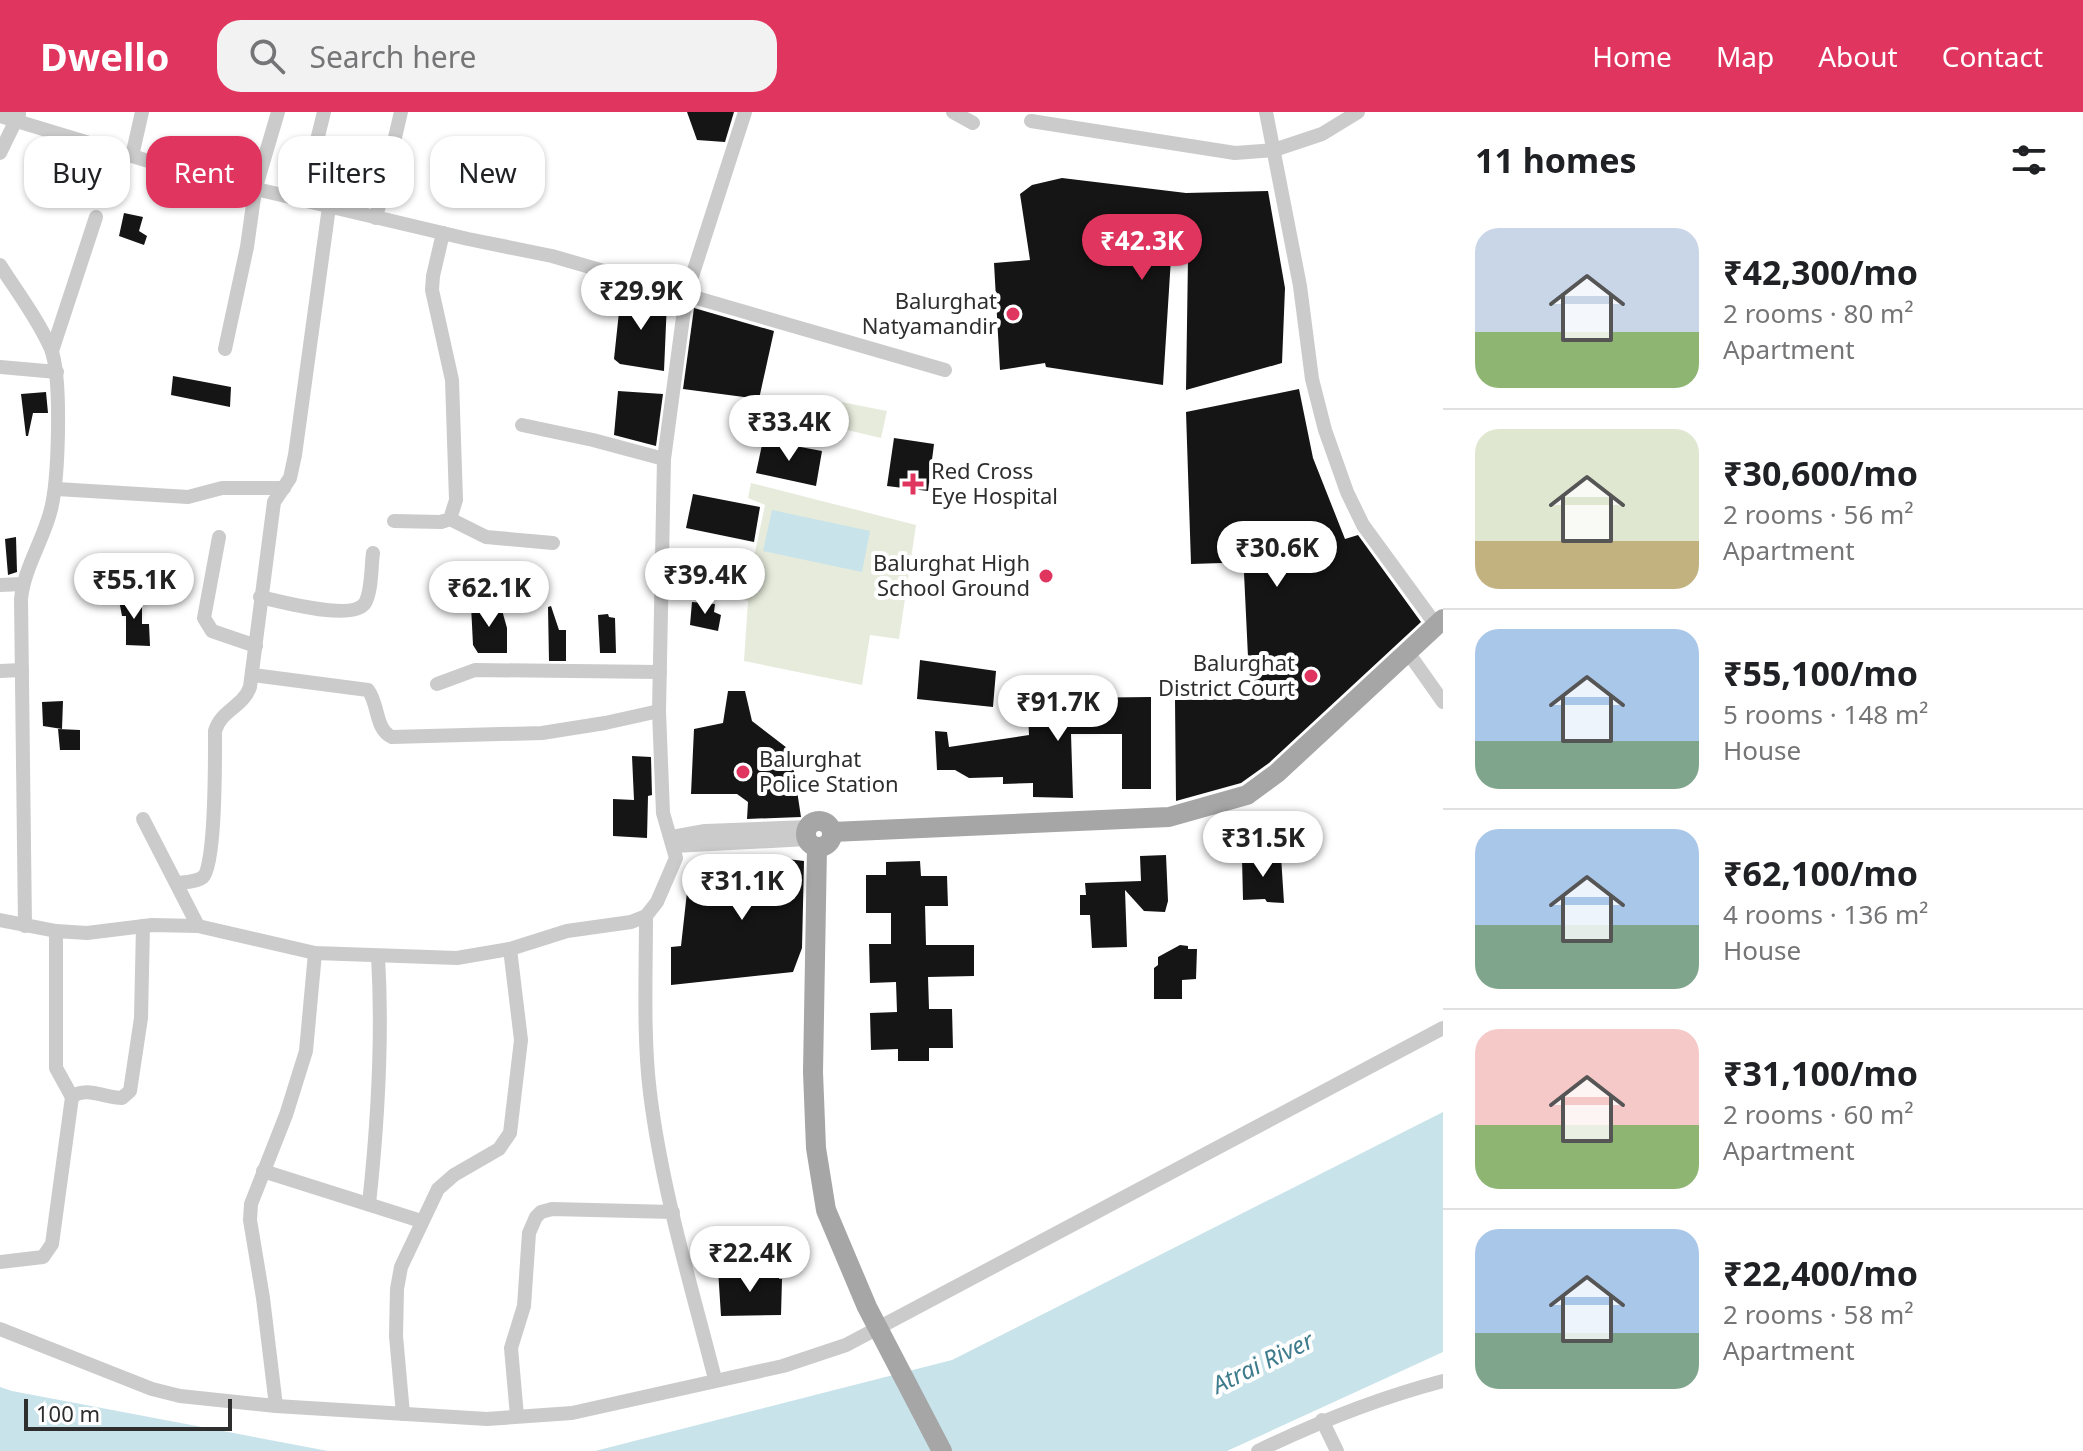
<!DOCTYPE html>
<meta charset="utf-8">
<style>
:root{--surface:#fff;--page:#f2f2f2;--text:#202124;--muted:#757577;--line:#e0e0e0;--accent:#e0355f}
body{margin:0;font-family:"Noto Sans",sans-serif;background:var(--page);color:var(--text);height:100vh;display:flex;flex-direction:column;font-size:30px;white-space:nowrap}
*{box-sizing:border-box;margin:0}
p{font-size:26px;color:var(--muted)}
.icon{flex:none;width:44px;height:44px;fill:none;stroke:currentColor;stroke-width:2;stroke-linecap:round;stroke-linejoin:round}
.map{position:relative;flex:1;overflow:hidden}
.panel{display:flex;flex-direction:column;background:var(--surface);width:640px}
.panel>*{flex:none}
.hud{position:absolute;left:24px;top:24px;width:760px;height:72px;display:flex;gap:16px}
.scale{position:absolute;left:24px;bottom:20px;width:208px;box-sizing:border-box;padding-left:8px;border:4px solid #2e2e2e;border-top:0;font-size:22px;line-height:28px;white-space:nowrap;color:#2e2e2e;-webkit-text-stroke:6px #fff;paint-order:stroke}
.price{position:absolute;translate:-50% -68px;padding:0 18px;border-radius:28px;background:#fff;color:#222;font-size:26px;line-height:52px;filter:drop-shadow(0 2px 4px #0008)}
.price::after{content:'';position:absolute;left:50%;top:48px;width:24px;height:18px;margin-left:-12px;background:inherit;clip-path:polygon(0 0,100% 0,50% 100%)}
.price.current{background:var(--accent);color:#fff}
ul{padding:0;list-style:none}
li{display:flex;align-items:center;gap:24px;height:200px;padding:0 32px}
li+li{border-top:2px solid var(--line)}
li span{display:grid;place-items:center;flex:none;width:224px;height:160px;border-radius:24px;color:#555}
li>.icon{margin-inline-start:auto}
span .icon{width:96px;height:96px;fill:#fffc;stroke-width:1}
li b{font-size:34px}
h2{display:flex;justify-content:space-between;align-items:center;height:96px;padding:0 32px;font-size:34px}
.chip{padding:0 28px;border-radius:24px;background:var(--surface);box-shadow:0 2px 6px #0004;font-size:28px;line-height:72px}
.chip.current{background:var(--accent);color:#fff}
header{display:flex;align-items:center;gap:48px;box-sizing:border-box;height:112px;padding:0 40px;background:var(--accent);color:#fff}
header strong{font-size:38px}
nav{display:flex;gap:44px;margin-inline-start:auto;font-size:28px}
.search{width:560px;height:72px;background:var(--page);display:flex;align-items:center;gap:20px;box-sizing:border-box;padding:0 28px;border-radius:24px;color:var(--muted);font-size:30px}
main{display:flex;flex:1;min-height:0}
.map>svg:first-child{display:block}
</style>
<header>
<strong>Dwello</strong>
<div class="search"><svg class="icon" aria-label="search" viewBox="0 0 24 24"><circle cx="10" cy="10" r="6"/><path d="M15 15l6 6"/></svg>Search here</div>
<nav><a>Home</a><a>Map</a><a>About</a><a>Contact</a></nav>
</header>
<main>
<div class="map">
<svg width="1443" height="1339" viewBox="0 0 1443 1339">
<rect width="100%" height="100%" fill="#fff"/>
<g fill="#e6ebdc">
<path d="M 831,288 L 887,299 L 881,326 L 826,313 Z"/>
<path d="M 751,371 L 916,413 L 899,527 L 870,523 L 862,573 L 744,549 L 748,489 L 725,484 L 733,438 L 754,445 L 765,393 L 748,386 Z"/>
</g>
<g fill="#c8e3ea">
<path d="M 772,398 L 870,419 L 862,460 L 763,439 Z"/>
<path d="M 1443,1000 L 1443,1240 L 1227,1339 L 595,1339 L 952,1248 Z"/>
<path d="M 0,1275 L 12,1279 L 328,1339 L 0,1339 Z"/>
</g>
<g fill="#151515">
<path d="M 687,0 L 734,0 L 725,30 L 697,28 Z"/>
<path d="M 1062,66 L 1186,81 L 1268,79 L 1285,176 L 1282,251 L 1186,278 L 1188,146 L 1171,146 L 1163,273 L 1046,255 L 1045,251 L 1000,258 L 994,151 L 1030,148 L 1020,82 L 1032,73 Z"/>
<path d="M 124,101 L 143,105 L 139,119 L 147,124 L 144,133 L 119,124 Z"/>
<path d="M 621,181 L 667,189 L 664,259 L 620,252 L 614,247 Z"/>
<path d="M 694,196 L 774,219 L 759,287 L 683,277 Z"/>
<path d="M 173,264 L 231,275 L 230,295 L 171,283 Z"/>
<path d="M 1299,277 L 1313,346 L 1345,427 L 1358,423 L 1421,510 L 1269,651 L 1241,671 L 1176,689 L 1175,588 L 1250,587 L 1243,440 L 1222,451 L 1191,452 L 1186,300 Z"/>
<path d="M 618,279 L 663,282 L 656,334 L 614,323 Z"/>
<path d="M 46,280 L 48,301 L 33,301 L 28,324 L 26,324 L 21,282 Z"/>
<path d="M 894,326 L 934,332 L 928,379 L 887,374 Z"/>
<path d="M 763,328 L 822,339 L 816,374 L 756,361 Z"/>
<path d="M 693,382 L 760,395 L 754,430 L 686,416 Z"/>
<path d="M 16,425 L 17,460 L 8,463 L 5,427 Z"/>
<path d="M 118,483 L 142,483 L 142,512 L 149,512 L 150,534 L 126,533 L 126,504 L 122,504 Z"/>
<path d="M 692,490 L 715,492 L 714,500 L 721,503 L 718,519 L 690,513 Z"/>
<path d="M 500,491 L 507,516 L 507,541 L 478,541 L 473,533 L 471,493 Z"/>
<path d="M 551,494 L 559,518 L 566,518 L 566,549 L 549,549 L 548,495 Z"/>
<path d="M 608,502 L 609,505 L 615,506 L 616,541 L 600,541 L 598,503 Z"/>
<path d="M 920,548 L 996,559 L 993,595 L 917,587 Z"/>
<path d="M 1067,577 L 1067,586 L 1151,585 L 1151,677 L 1122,677 L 1122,622 L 1071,622 L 1073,686 L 1033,685 L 1033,671 L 1003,672 L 1003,665 L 969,666 L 955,658 L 937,658 L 935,619 L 947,620 L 949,635 L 1029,623 L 1027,578 Z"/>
<path d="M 728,579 L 745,579 L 752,609 L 791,639 L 801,705 L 747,707 L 748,690 L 737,682 L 691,682 L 694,617 L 723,611 Z"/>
<path d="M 63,589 L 62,617 L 43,614 L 42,590 Z"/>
<path d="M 58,617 L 80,618 L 80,638 L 60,638 Z"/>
<path d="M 632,644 L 651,645 L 652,683 L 648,684 L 647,726 L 613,724 L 613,687 L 634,688 Z"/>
<path d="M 1166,743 L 1168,789 L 1165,800 L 1144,799 L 1125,778 L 1127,835 L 1092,836 L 1090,803 L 1080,803 L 1080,783 L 1086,783 L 1085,771 L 1141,769 L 1140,744 Z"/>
<path d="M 1281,744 L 1284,791 L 1267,790 L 1265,787 L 1243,788 L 1242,746 Z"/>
<path d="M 787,747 L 804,749 L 802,836 L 793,860 L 671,873 L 671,835 L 681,834 L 687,780 L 704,761 L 714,754 L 748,748 Z"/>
<path d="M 920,749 L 921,764 L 947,764 L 948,794 L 925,794 L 926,833 L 974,833 L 974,864 L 928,865 L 929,897 L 952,897 L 953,936 L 929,936 L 929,949 L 898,949 L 898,937 L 871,938 L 870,901 L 897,900 L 896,870 L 870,871 L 869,832 L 891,832 L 891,801 L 866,801 L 866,763 L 886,763 L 886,750 Z"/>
<path d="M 1180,833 L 1188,834 L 1188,837 L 1197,837 L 1196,867 L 1182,868 L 1182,887 L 1154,887 L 1154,856 L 1158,853 L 1158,845 Z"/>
<path d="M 718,1157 L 744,1164 L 743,1161 L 780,1162 L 779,1167 L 782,1167 L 781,1203 L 721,1204 Z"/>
</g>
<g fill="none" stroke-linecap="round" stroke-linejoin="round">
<g stroke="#cbcbcb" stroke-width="14">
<path d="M 953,0 L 973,11"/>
<path d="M 1266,0 L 1300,174 L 1312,267 L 1325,318 L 1347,380 L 1363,413 L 1436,513"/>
<path d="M 0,4 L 188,61 L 468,127 L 552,144 L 945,258"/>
<path d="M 1031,9 L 1235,41 L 1274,38 L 1322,22 L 1358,0"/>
<path d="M 0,41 L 19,2"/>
<path d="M 132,44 L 142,0"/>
<path d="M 302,89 L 324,0"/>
<path d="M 376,106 L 401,0"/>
<path d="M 0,153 C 17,180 38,207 51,237 C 62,266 59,370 50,401 C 42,430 24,457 21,487 L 25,814"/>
<path d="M 225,237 L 247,135 L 255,78 L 278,0"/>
<path d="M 52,239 L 96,105"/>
<path d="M 0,255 L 57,260"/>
<path d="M 522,313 L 593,328 L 664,347"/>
<path d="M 57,377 L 188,385 L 222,376 L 284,376"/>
<path d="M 450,407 L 486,425 L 553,431"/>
<path d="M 394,409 L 441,410 L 450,407 L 456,388 L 452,268 L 432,178 L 433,164 L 443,121"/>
<path d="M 219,425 L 204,506 L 212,519 L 256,534"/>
<path d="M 0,473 L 23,472"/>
<path d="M 260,485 C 279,489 353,510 365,491 C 372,479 371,455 373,441"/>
<path d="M 1407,539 L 1443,590"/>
<path d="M 0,559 L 22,558"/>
<path d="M 253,563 L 368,578 C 379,592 375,618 392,625 L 542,621 L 605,611 L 659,599"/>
<path d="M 437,572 L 475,558 L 660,560"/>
<path d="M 143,707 L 198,814"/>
<path d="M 672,725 L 705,719 L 809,715"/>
<path d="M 674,734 L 808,727"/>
<path d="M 178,771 C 185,770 197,770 203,765 C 216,754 215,641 215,619 C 221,598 243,595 250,575 L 274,390 L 290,366 L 295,343 L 329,95"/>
<path d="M 646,804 C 646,863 643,923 650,981 C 662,1078 691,1173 715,1267"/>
<path d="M 0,808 L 56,819 L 87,821 L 152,813 L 198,814 L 315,841 L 457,846 L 510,837 L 567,819 L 631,810 L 646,804 L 657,790 L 676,746 L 663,701 L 659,599 L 664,347 L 686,183 L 745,0"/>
<path d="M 56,819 L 56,956 L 72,985"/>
<path d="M 263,1059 L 421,1109"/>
<path d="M 369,1092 C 378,1009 383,928 378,844"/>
<path d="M 0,1150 L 43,1145 L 52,1132 L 72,985 C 86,974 105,986 122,986 L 130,979 L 141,906 L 143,814"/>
<path d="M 0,1217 L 152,1277 L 180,1284 L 276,1294 L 487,1307 L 572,1301 L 783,1254 L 846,1233 L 1443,916"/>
<path d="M 276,1294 L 263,1186 L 250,1108 L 251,1092 L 286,1003 L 306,939 L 315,841"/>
<path d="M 403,1302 L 396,1224 L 397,1177 L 401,1155 L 438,1077 L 454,1063 L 499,1037 L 510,1021 L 521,928 L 510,837"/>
<path d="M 517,1304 L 511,1236 L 524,1194 L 529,1121 L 536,1105 L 541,1100 L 552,1097 L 673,1100"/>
<path d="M 1322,1308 L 1337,1339"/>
<path d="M 1258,1339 C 1318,1310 1378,1286 1443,1269"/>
</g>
<g stroke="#a6a6a6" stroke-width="20">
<circle cx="819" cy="722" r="13"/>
<path d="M 832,720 L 1169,705 L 1247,683 L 1277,661 L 1443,507"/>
<path d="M 817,735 L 813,960 L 816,1036 L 826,1098 L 867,1195 L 942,1339"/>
</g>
</g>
<g fill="#e0355f" stroke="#fff" stroke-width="3">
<circle cx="1013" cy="202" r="8"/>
<path d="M909 360h8v8h8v8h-8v8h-8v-8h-8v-8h8z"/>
<circle cx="1046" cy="464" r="8"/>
<circle cx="1311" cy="564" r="8"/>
<circle cx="743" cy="660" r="8"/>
</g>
<g text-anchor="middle" stroke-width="8" stroke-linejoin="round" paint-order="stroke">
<g font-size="22" fill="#2e2e2e" stroke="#fff" text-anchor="end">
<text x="997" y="197">Balurghat<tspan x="997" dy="25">Natyamandir</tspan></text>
<text x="931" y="367" text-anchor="start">Red Cross<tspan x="931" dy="25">Eye Hospital</tspan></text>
<text x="1030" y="459">Balurghat High<tspan x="1030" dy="25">School Ground</tspan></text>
<text x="1295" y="559">Balurghat<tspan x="1295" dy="25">District Court</tspan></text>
<text x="759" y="655" text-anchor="start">Balurghat<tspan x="759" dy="25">Police Station</tspan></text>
</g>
<g font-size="24" font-style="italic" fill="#3e7c8d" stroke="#fff">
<text transform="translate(1263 1251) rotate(-26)" y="8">Atrai River</text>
</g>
</g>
</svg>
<div class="scale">100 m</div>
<b class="price current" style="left:1142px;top:170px">₹42.3K</b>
<b class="price" style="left:641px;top:220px">₹29.9K</b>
<b class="price" style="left:789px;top:351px">₹33.4K</b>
<b class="price" style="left:1277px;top:477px">₹30.6K</b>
<b class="price" style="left:705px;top:504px">₹39.4K</b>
<b class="price" style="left:134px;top:509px">₹55.1K</b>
<b class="price" style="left:489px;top:517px">₹62.1K</b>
<b class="price" style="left:1058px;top:631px">₹91.7K</b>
<b class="price" style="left:1263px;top:767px">₹31.5K</b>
<b class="price" style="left:742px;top:810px">₹31.1K</b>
<b class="price" style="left:750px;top:1182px">₹22.4K</b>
<div class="hud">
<a class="chip">Buy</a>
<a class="chip current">Rent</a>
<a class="chip">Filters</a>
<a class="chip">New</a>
</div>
</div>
<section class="panel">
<h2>11 homes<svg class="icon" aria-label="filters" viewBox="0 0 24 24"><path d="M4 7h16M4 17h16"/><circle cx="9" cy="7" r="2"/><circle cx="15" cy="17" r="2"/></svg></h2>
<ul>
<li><span style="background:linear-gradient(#c9d6e8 65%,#8fb573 0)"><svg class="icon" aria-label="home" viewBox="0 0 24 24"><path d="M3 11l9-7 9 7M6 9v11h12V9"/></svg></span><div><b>₹42,300/mo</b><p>2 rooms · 80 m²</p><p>Apartment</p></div></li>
<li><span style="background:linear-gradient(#dfe7d0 70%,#c2b280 0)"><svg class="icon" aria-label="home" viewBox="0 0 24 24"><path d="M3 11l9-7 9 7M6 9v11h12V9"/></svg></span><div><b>₹30,600/mo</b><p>2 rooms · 56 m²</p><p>Apartment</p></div></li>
<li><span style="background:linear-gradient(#a9c7e8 70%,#7fa58c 0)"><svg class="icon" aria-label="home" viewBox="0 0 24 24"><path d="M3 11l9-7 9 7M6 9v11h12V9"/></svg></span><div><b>₹55,100/mo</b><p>5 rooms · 148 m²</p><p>House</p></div></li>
<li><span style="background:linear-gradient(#a9c7e8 60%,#7fa58c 0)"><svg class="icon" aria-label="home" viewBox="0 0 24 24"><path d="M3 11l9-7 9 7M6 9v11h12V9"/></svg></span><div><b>₹62,100/mo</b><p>4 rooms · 136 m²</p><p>House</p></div></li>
<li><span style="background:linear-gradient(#f6c9c9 60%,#8fb573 0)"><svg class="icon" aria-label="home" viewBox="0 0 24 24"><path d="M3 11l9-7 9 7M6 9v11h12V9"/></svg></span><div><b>₹31,100/mo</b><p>2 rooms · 60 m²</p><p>Apartment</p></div></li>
<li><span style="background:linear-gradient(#a9c7e8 65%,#7fa58c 0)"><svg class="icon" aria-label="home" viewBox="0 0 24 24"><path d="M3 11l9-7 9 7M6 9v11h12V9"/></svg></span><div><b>₹22,400/mo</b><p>2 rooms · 58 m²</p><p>Apartment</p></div></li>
</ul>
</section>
</main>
